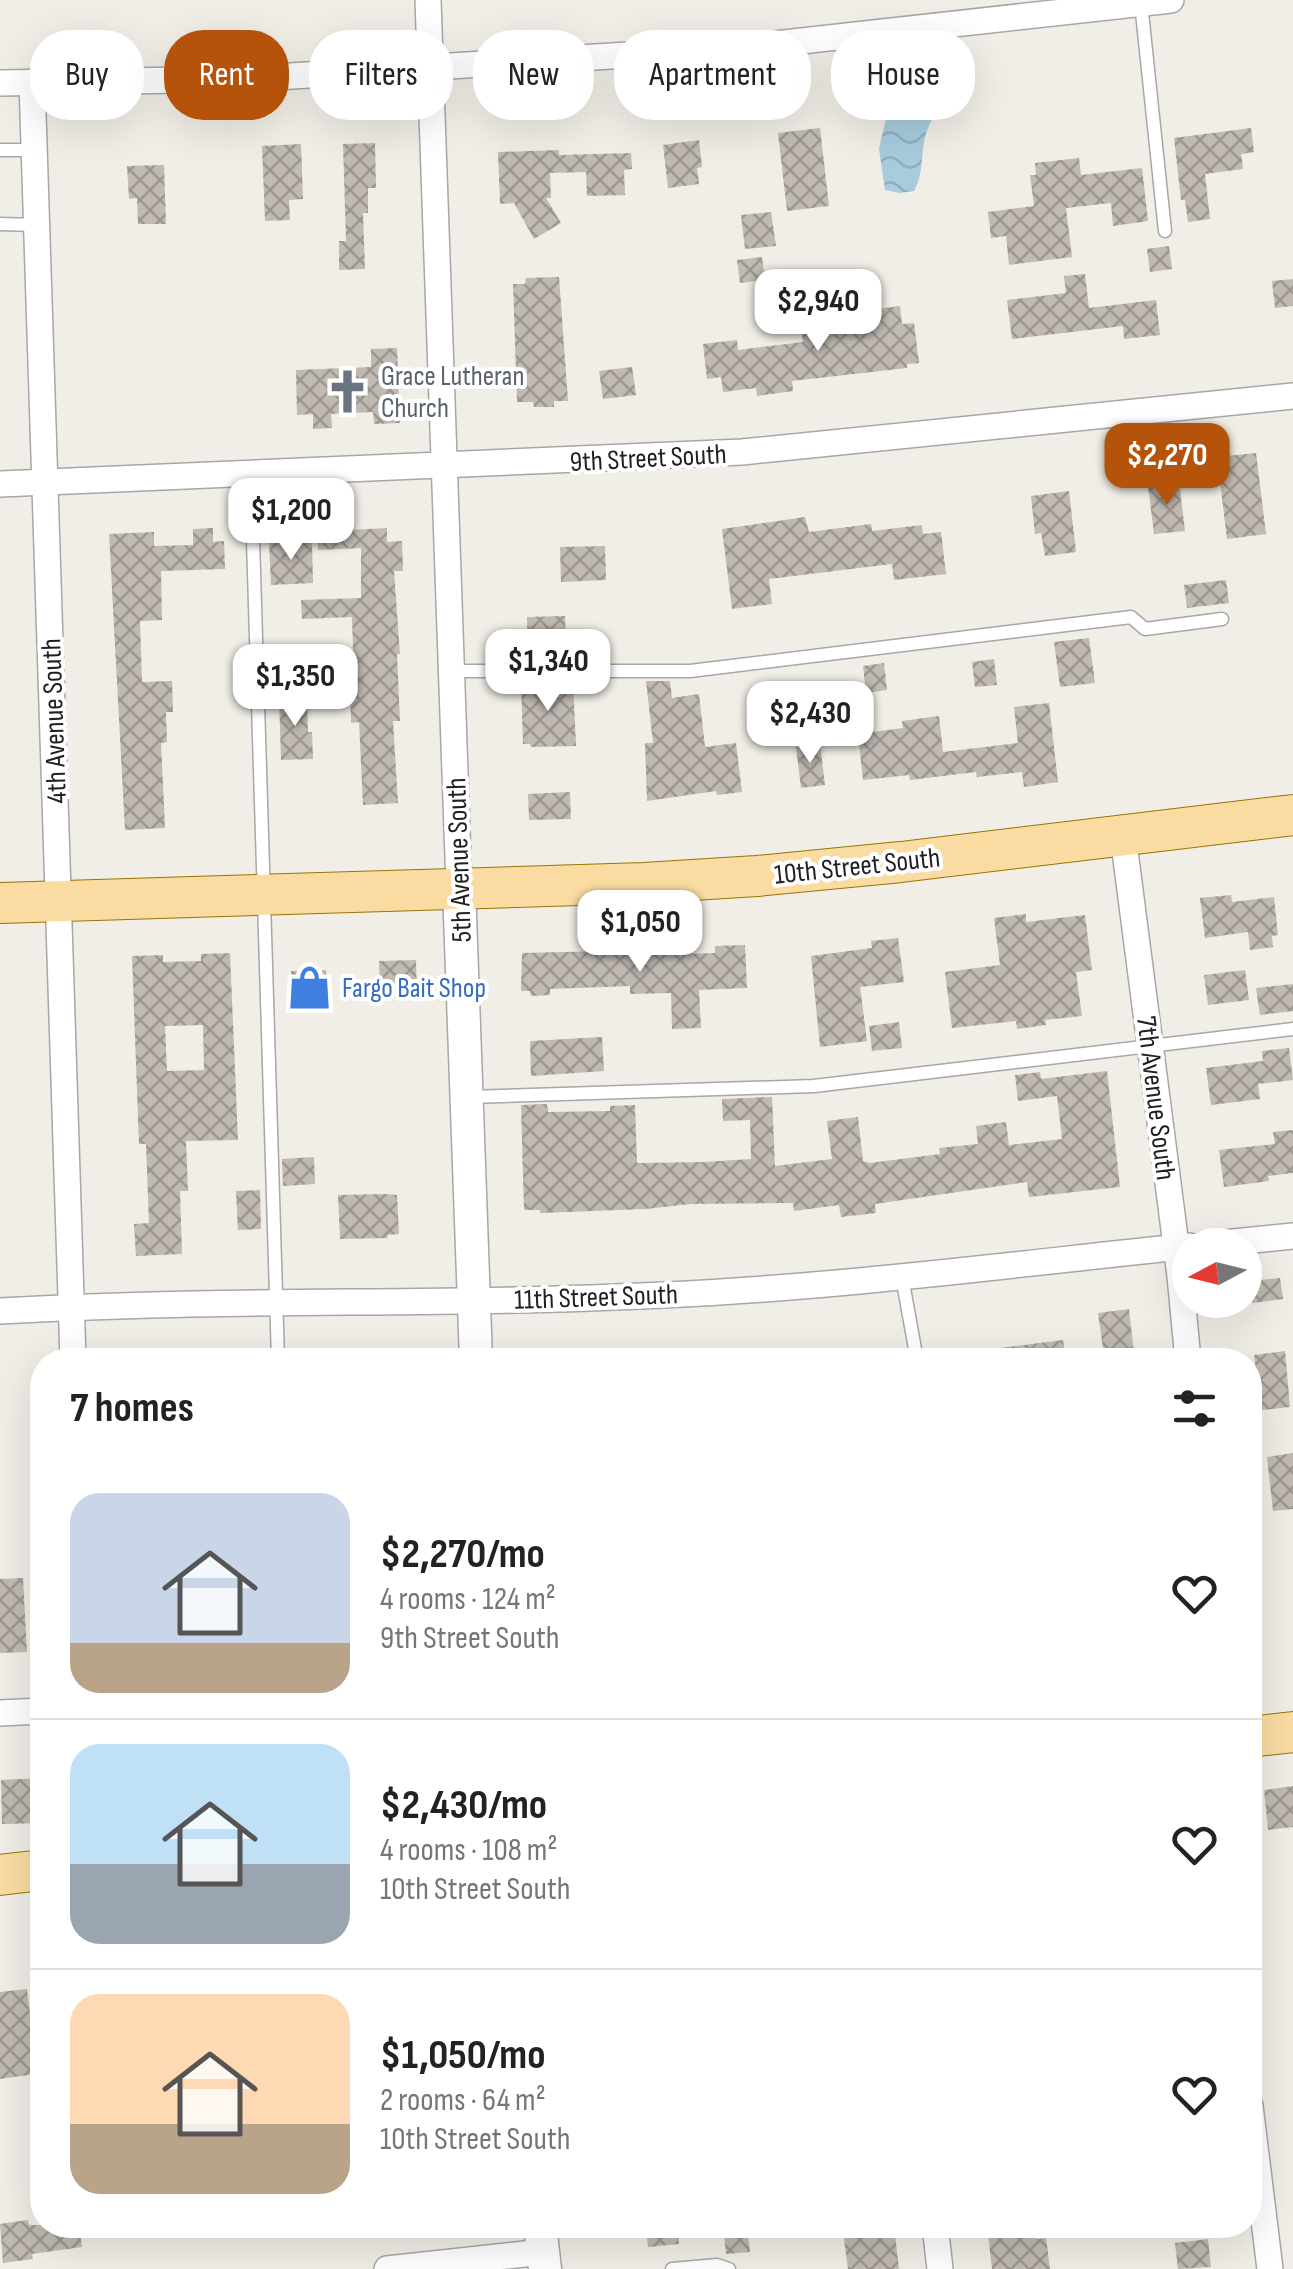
<!DOCTYPE html>
<meta charset="utf-8">
<style>
:root{--surface:#fff;--page:#f2f2f2;--text:#222;--muted:#767676;--line:#e0e0e0;--accent:#b45309}
body{margin:0;font-family:"Sofia Sans Condensed",sans-serif;background:var(--page);color:var(--text);height:100vh;display:flex;flex-direction:column;font-size:38px;white-space:nowrap}
*{box-sizing:border-box;margin:0}
p{font-size:32px;color:var(--muted)}
.icon{flex:none;width:55px;height:55px;fill:none;stroke:currentColor;stroke-width:2;stroke-linecap:round;stroke-linejoin:round}
.map{position:relative;flex:1;overflow:hidden}
.side{position:absolute;left:30px;top:1348px;width:1232px;height:890px;display:flex;flex-direction:column;background:var(--surface);border-radius:40px;box-shadow:0 10px 40px #0002}
.side>*{flex:none}
.banner{position:absolute;left:30px;top:30px;width:1235px;height:90px;display:flex;gap:20px}
.needle{width:65px;rotate:263deg}
.controls{position:absolute;left:1172px;top:1228px;display:grid;gap:20px}
.controls a{display:grid;place-items:center;width:90px;height:90px;border-radius:50%;background:var(--surface);box-shadow:0 10px 40px #0002;font-size:50px}
.price{position:absolute;translate:-50% -85px;padding:0 22px;border-radius:20px;background:#fff;color:#222;font-size:32px;line-height:65px;filter:drop-shadow(0 2px 5px #0008)}
.price::after{content:'';position:absolute;left:50%;top:60px;width:30px;height:22px;margin-left:-15px;background:inherit;clip-path:polygon(0 0,100% 0,50% 100%)}
.price.current{background:var(--accent);color:#fff}
ul{padding:0;list-style:none}
li{display:flex;align-items:center;gap:30px;height:250px;padding:0 40px}
li+li{border-top:2px solid var(--line)}
li span{display:grid;place-items:center;flex:none;width:280px;height:200px;border-radius:30px;color:#555}
li>.icon{margin-inline-start:auto}
span .icon{width:120px;height:120px;fill:#fffc;stroke-width:1}
li b{font-size:42px}
h2{display:flex;justify-content:space-between;align-items:center;height:120px;padding:0 40px;font-size:42px}
.pill{padding:0 35px;border-radius:40px;background:var(--surface);box-shadow:0 10px 40px #0002;font-size:35px;line-height:90px}
.pill.current{background:var(--accent);color:#fff}
.map>svg:first-child{display:block}
</style>
<div class="map">
<svg width="1293" height="2269" viewBox="0 0 1293 2269">
<defs>
<pattern id="water-waves" width="16" height="10" patternUnits="userSpaceOnUse" patternTransform="scale(2.5)"><rect width="16" height="10" fill="#a8ccdd"/><path d="M0 5q4-4 8 0t8 0" fill="none" stroke="#90afbd"/></pattern>
<pattern id="building-cross-hatch" width="8" height="8" patternUnits="userSpaceOnUse" patternTransform="scale(2.5)"><rect width="8" height="8" fill="#c1bab3"/><path d="M0 0l8 8M0 8l8-8" fill="none" stroke="#9c9791"/></pattern>
</defs>
<rect width="100%" height="100%" fill="#f0eee6"/>
<path fill="url(#water-waves)" d="M 953,70 C 956,95 938,106 928,128 C 919,150 926,169 914,191 L 900,193 L 885,190 L 879,149 L 886,118 L 900,101 L 911,77 Z"/>
<g fill="url(#building-cross-hatch)" fill-rule="evenodd">
<path d="M 820,128 L 829,206 L 787,211 L 778,133 Z"/>
<path d="M 1251,128 L 1254,152 L 1241,154 L 1243,169 L 1205,174 L 1210,219 L 1188,222 L 1185,200 L 1181,200 L 1174,138 Z"/>
<path d="M 699,140 L 702,167 L 697,168 L 699,184 L 668,188 L 663,145 Z"/>
<path d="M 375,143 L 376,188 L 368,188 L 368,213 L 363,213 L 365,269 L 339,270 L 339,241 L 346,241 L 343,144 Z"/>
<path d="M 301,144 L 303,199 L 289,200 L 290,220 L 265,221 L 262,146 Z"/>
<path d="M 559,150 L 559,155 L 631,153 L 632,169 L 624,170 L 625,195 L 587,196 L 586,172 L 550,173 L 551,198 L 546,198 L 561,223 L 534,239 L 514,203 L 500,204 L 498,152 Z"/>
<path d="M 1079,158 L 1081,175 L 1142,168 L 1148,221 L 1113,226 L 1111,203 L 1066,208 L 1072,257 L 1009,265 L 1006,236 L 991,238 L 988,212 L 1034,206 L 1030,175 L 1036,175 L 1035,163 Z"/>
<path d="M 164,165 L 166,224 L 138,224 L 137,198 L 129,199 L 127,166 Z"/>
<path d="M 771,212 L 776,246 L 745,249 L 741,215 Z"/>
<path d="M 1169,246 L 1172,269 L 1150,272 L 1147,249 Z"/>
<path d="M 762,257 L 765,280 L 740,283 L 737,260 Z"/>
<path d="M 1085,274 L 1089,308 L 1156,300 L 1160,335 L 1124,339 L 1123,326 L 1012,339 L 1007,300 L 1066,293 L 1064,276 Z"/>
<path d="M 559,277 L 568,401 L 554,401 L 554,407 L 534,407 L 533,402 L 517,402 L 513,284 L 525,284 L 526,278 Z"/>
<path d="M 1293,279 L 1293,306 L 1275,308 L 1272,281 Z"/>
<path d="M 900,306 L 902,324 L 914,323 L 919,363 L 907,364 L 907,368 L 792,381 L 793,391 L 757,396 L 756,388 L 723,392 L 721,377 L 707,379 L 703,344 L 737,340 L 738,350 L 803,342 L 802,333 L 833,329 L 832,315 Z"/>
<path d="M 397,348 L 400,423 L 374,424 L 373,412 L 331,414 L 332,428 L 313,429 L 313,414 L 297,415 L 296,370 L 371,367 L 371,349 Z"/>
<path d="M 632,367 L 636,395 L 603,399 L 599,371 Z"/>
<path d="M 1256,453 L 1266,534 L 1227,539 L 1217,457 Z"/>
<path d="M 1179,482 L 1185,531 L 1154,534 L 1148,486 Z"/>
<path d="M 1069,491 L 1076,552 L 1045,556 L 1041,533 L 1035,534 L 1031,496 Z"/>
<path d="M 805,517 L 809,532 L 871,524 L 872,531 L 922,525 L 923,534 L 941,532 L 946,574 L 894,580 L 892,564 L 769,579 L 772,604 L 732,609 L 722,529 Z"/>
<path d="M 349,521 L 349,530 L 387,528 L 387,542 L 402,541 L 403,571 L 394,571 L 400,654 L 397,654 L 400,721 L 393,721 L 398,803 L 363,805 L 359,722 L 351,723 L 350,686 L 354,686 L 352,617 L 302,619 L 301,600 L 361,598 L 361,548 L 318,550 L 317,522 Z"/>
<path d="M 213,528 L 213,542 L 224,541 L 225,569 L 161,571 L 162,620 L 140,621 L 142,682 L 172,681 L 173,712 L 166,712 L 167,742 L 161,743 L 165,828 L 125,830 L 109,534 L 154,532 L 154,546 L 193,545 L 193,529 Z"/>
<path d="M 312,541 L 313,583 L 271,585 L 269,542 Z"/>
<path d="M 605,546 L 606,580 L 561,582 L 560,547 Z"/>
<path d="M 1226,580 L 1229,603 L 1187,608 L 1184,585 Z"/>
<path d="M 565,616 L 567,661 L 528,661 L 527,617 Z"/>
<path d="M 1089,638 L 1095,683 L 1060,687 L 1054,642 Z"/>
<path d="M 994,659 L 997,685 L 975,687 L 972,662 Z"/>
<path d="M 884,663 L 887,690 L 866,693 L 863,666 Z"/>
<path d="M 573,681 L 576,746 L 531,747 L 530,744 L 523,744 L 521,682 Z"/>
<path d="M 646,681 L 670,681 L 672,698 L 699,694 L 705,747 L 736,743 L 742,792 L 717,795 L 716,791 L 647,801 L 645,743 L 653,743 Z"/>
<path d="M 307,696 L 308,732 L 312,732 L 313,759 L 281,760 L 279,697 Z"/>
<path d="M 1049,703 L 1058,782 L 1024,787 L 1022,772 L 977,777 L 976,772 L 910,780 L 909,775 L 863,780 L 858,734 L 903,728 L 902,721 L 939,716 L 943,752 L 1018,743 L 1014,707 Z"/>
<path d="M 820,744 L 825,785 L 801,788 L 796,747 Z"/>
<path d="M 570,792 L 571,819 L 529,820 L 528,794 Z"/>
<path d="M 1231,895 L 1232,902 L 1274,897 L 1278,935 L 1272,936 L 1273,947 L 1250,950 L 1248,932 L 1205,938 L 1200,898 Z"/>
<path d="M 1026,914 L 1026,922 L 1085,915 L 1092,970 L 1076,972 L 1082,1016 L 1045,1020 L 1046,1025 L 1017,1029 L 1016,1021 L 952,1028 L 945,972 L 1000,965 L 994,918 Z"/>
<path d="M 898,938 L 904,982 L 860,987 L 867,1041 L 820,1047 L 811,956 L 872,948 L 871,941 Z"/>
<path d="M 745,945 L 747,988 L 699,990 L 701,1028 L 672,1029 L 671,993 L 630,994 L 630,986 L 550,989 L 550,995 L 531,996 L 530,991 L 521,991 L 522,953 L 647,950 L 647,955 L 715,953 L 715,946 Z"/>
<path d="M 230,953 L 238,1140 L 186,1141 L 188,1191 L 180,1191 L 182,1254 L 136,1256 L 134,1224 L 149,1223 L 146,1144 L 139,1144 L 132,956 L 163,955 L 163,962 L 201,961 L 201,954 ZM 203,1025 L 204,1070 L 167,1071 L 165,1026 Z"/>
<path d="M 416,960 L 417,997 L 380,998 L 379,961 Z"/>
<path d="M 326,970 L 327,1002 L 292,1003 L 291,971 Z"/>
<path d="M 1245,970 L 1249,1000 L 1208,1005 L 1204,975 Z"/>
<path d="M 1293,984 L 1293,1011 L 1260,1015 L 1256,988 Z"/>
<path d="M 899,1022 L 902,1048 L 872,1051 L 869,1026 Z"/>
<path d="M 602,1037 L 604,1071 L 531,1076 L 530,1041 Z"/>
<path d="M 1289,1048 L 1293,1080 L 1258,1084 L 1260,1099 L 1211,1105 L 1206,1068 L 1263,1061 L 1262,1051 Z"/>
<path d="M 1107,1071 L 1120,1187 L 1029,1197 L 1027,1182 L 875,1204 L 876,1213 L 841,1217 L 839,1205 L 794,1211 L 793,1203 L 690,1204 L 646,1209 L 540,1213 L 540,1210 L 524,1210 L 521,1105 L 547,1104 L 548,1112 L 610,1111 L 610,1106 L 635,1105 L 637,1163 L 704,1162 L 751,1159 L 750,1120 L 723,1121 L 722,1099 L 772,1097 L 775,1166 L 832,1159 L 827,1121 L 858,1117 L 863,1161 L 870,1163 L 940,1154 L 939,1148 L 978,1144 L 976,1126 L 1006,1122 L 1009,1145 L 1062,1139 L 1057,1096 L 1018,1101 L 1015,1075 L 1040,1072 L 1041,1079 Z"/>
<path d="M 1293,1130 L 1293,1173 L 1268,1176 L 1269,1181 L 1224,1187 L 1219,1150 L 1275,1144 L 1273,1132 Z"/>
<path d="M 314,1157 L 315,1184 L 283,1186 L 282,1159 Z"/>
<path d="M 260,1190 L 261,1229 L 238,1230 L 236,1191 Z"/>
<path d="M 386,1194 L 397,1195 L 399,1234 L 387,1235 L 388,1238 L 340,1239 L 338,1195 Z"/>
<path d="M 1280,1278 L 1283,1299 L 1252,1303 L 1249,1281 Z"/>
<path d="M 1129,1309 L 1134,1353 L 1104,1356 L 1098,1313 Z"/>
<path d="M 1063,1340 L 1066,1360 L 1001,1360 L 1000,1348 Z"/>
<path d="M 1285,1351 L 1290,1407 L 1255,1411 L 1252,1388 L 1258,1387 L 1254,1355 Z"/>
<path d="M 1293,1453 L 1293,1509 L 1273,1511 L 1267,1457 Z"/>
<path d="M 23,1578 L 27,1652 L 0,1653 L 0,1579 Z"/>
<path d="M 42,1778 L 42,1823 L 2,1824 L 1,1780 Z"/>
<path d="M 1293,1786 L 1293,1827 L 1268,1830 L 1264,1790 Z"/>
<path d="M 27,1989 L 32,2030 L 42,2028 L 42,2073 L 0,2079 L 0,1992 Z"/>
<path d="M 28,2220 L 29,2225 L 79,2225 L 82,2247 L 32,2254 L 33,2259 L 3,2263 L 0,2224 Z"/>
<path d="M 645,2225 L 677,2225 L 679,2244 L 648,2247 Z"/>
<path d="M 723,2225 L 747,2225 L 750,2252 L 726,2254 Z"/>
<path d="M 842,2225 L 894,2225 L 899,2269 L 848,2269 Z"/>
<path d="M 987,2225 L 1035,2225 L 1037,2239 L 1046,2238 L 1050,2269 L 992,2269 Z"/>
<path d="M 1208,2239 L 1211,2267 L 1178,2269 L 1175,2243 Z"/>
</g>
<g fill="none" stroke-linecap="round" stroke-linejoin="round">
<defs>
<g id="service">
<path d="M 1141,3 L 1165,231"/>
<path d="M 0,150 L 34,150"/>
<path d="M 0,224 L 36,225"/>
<path d="M 251,474 L 278,1360"/>
<path d="M 451,671 L 690,671 L 1131,617 L 1145,629 L 1222,619"/>
<path d="M 469,1097 L 814,1086 L 1293,1029"/>
<path d="M 902,1277 L 917,1360"/>
<path d="M 672,2269 L 717,2265 L 729,2269"/>
</g>
<g id="minor">
<path d="M 428,0 L 459,887"/>
<path d="M 32,82 L 73,1360"/>
<path d="M 0,83 L 244,79 L 738,48 L 1171,0"/>
<path d="M 0,484 L 742,452 L 1293,396"/>
<path d="M 1123,836 L 1180,1276 L 1188,1360"/>
<path d="M 1204,1245 L 1293,1236"/>
<path d="M 0,1311 C 221,1298 443,1306 664,1295 C 840,1287 1015,1264 1190,1246"/>
<path d="M 0,1713 L 42,1711"/>
<path d="M 1250,2106 L 1270,2269"/>
<path d="M 935,2225 L 940,2269"/>
<path d="M 387,2269 L 543,2252"/>
</g>
<g id="tertiary">
<path d="M 459,887 L 476,1360"/>
<path d="M 540,2225 L 545,2269"/>
</g>
<g id="primary">
<path d="M 0,903 L 644,883 L 757,876 L 901,862 L 1293,815"/>
<path d="M 1250,1737 L 1293,1732"/>
<path d="M 0,1875 L 42,1870"/>
</g>
</defs>
<use href="#service" stroke="#a7a7a7" stroke-width="15"/>
<use href="#minor" stroke="#a7a7a7" stroke-width="28"/>
<use href="#tertiary" stroke="#a7a7a7" stroke-width="35"/>
<use href="#primary" stroke="#987503" stroke-width="42"/>
<use href="#service" stroke="#fff" stroke-width="12"/>
<use href="#minor" stroke="#fff" stroke-width="25"/>
<use href="#tertiary" stroke="#fff" stroke-width="32"/>
<use href="#primary" stroke="#fadca2" stroke-width="40"/>
</g>
<defs>
<symbol id="church-bare" viewBox="-9 -9 18 18"><path d="M-1.2-6h2.4v3.5h3.3v2.4h-3.3V6h-2.4V-.1h-3.3v-2.4h3.3Z" fill="#6b7280" stroke="#fff" stroke-width="2.5" paint-order="stroke"/></symbol>
<symbol id="shop-bare" viewBox="-9 -9 18 18"><path d="M-5-2.5h2.3a2.7 3.5 0 0 1 5.4 0H5L5.5 6h-11ZM-1.5-2.5h3a1.5 2.3 0 0 0-3 0Z" fill="#3f7fe0" stroke="#fff" stroke-width="2.5" paint-order="stroke"/></symbol>
</defs>
<g fill-rule="evenodd">
<use href="#church-bare" x="316" y="360" width="63" height="63"/>
<use href="#shop-bare" x="278" y="956" width="63" height="63"/>
</g>
<g text-anchor="middle" stroke-width="8" stroke-linejoin="round" paint-order="stroke">
<g font-size="28" fill="#5b616d" stroke="#fff" text-anchor="start">
<text x="381" y="385">Grace Lutheran<tspan x="381" dy="32">Church</tspan></text>
</g>
<g font-size="28" fill="#202020" stroke="#fff">
<text transform="translate(648 457) rotate(-3)" y="10">9th Street South</text>
<text transform="translate(53 721) rotate(-92)" y="10">4th Avenue South</text>
<text transform="translate(458 860) rotate(-92)" y="10">5th Avenue South</text>
<text transform="translate(857 865) rotate(-6)" y="10">10th Street South</text>
<text transform="translate(1157 1098) rotate(83)" y="10">7th Avenue South</text>
<text transform="translate(596 1296) rotate(-2)" y="10">11th Street South</text>
</g>
<g font-size="28" fill="#366cbe" stroke="#fff" text-anchor="start">
<text x="342" y="997">Fargo Bait Shop</text>
</g>
</g>
</svg>
<div class="controls">
<a><svg class="needle" viewBox="-14 -14 28 28"><path d="M0-13l5 13h-10z" fill="#e53935"/><path d="M0 13l5-13h-10z" fill="#767676"/></svg></a>
</div>
<b class="price" style="left:818px;top:354px">$2,940</b>
<b class="price current" style="left:1167px;top:508px">$2,270</b>
<b class="price" style="left:291px;top:563px">$1,200</b>
<b class="price" style="left:548px;top:714px">$1,340</b>
<b class="price" style="left:295px;top:729px">$1,350</b>
<b class="price" style="left:810px;top:766px">$2,430</b>
<b class="price" style="left:640px;top:975px">$1,050</b>
<div class="banner">
<a class="pill">Buy</a>
<a class="pill current">Rent</a>
<a class="pill">Filters</a>
<a class="pill">New</a>
<a class="pill">Apartment</a>
<a class="pill">House</a>
</div>
<section class="side">
<h2>7 homes<svg class="icon" aria-label="filters" viewBox="0 0 24 24"><path d="M4 7h16M4 17h16"/><circle cx="9" cy="7" r="2"/><circle cx="15" cy="17" r="2"/></svg></h2>
<ul>
<li><span style="background:linear-gradient(#c9d6e8 75%,#b9a48a 0)"><svg class="icon" aria-label="home" viewBox="0 0 24 24"><path d="M3 11l9-7 9 7M6 9v11h12V9"/></svg></span><div><b>$2,270/mo</b><p>4 rooms · 124 m²</p><p>9th Street South</p></div><svg class="icon" aria-label="heart" viewBox="0 0 24 24"><path d="M12 20l-8-8c-3-5 5-10 8-4 3-6 11-1 8 4z"/></svg></li>
<li><span style="background:linear-gradient(#bfe0f5 60%,#9aa5b1 0)"><svg class="icon" aria-label="home" viewBox="0 0 24 24"><path d="M3 11l9-7 9 7M6 9v11h12V9"/></svg></span><div><b>$2,430/mo</b><p>4 rooms · 108 m²</p><p>10th Street South</p></div><svg class="icon" aria-label="heart" viewBox="0 0 24 24"><path d="M12 20l-8-8c-3-5 5-10 8-4 3-6 11-1 8 4z"/></svg></li>
<li><span style="background:linear-gradient(#ffd9b3 65%,#b9a48a 0)"><svg class="icon" aria-label="home" viewBox="0 0 24 24"><path d="M3 11l9-7 9 7M6 9v11h12V9"/></svg></span><div><b>$1,050/mo</b><p>2 rooms · 64 m²</p><p>10th Street South</p></div><svg class="icon" aria-label="heart" viewBox="0 0 24 24"><path d="M12 20l-8-8c-3-5 5-10 8-4 3-6 11-1 8 4z"/></svg></li>
</ul>
</section>
</div>
